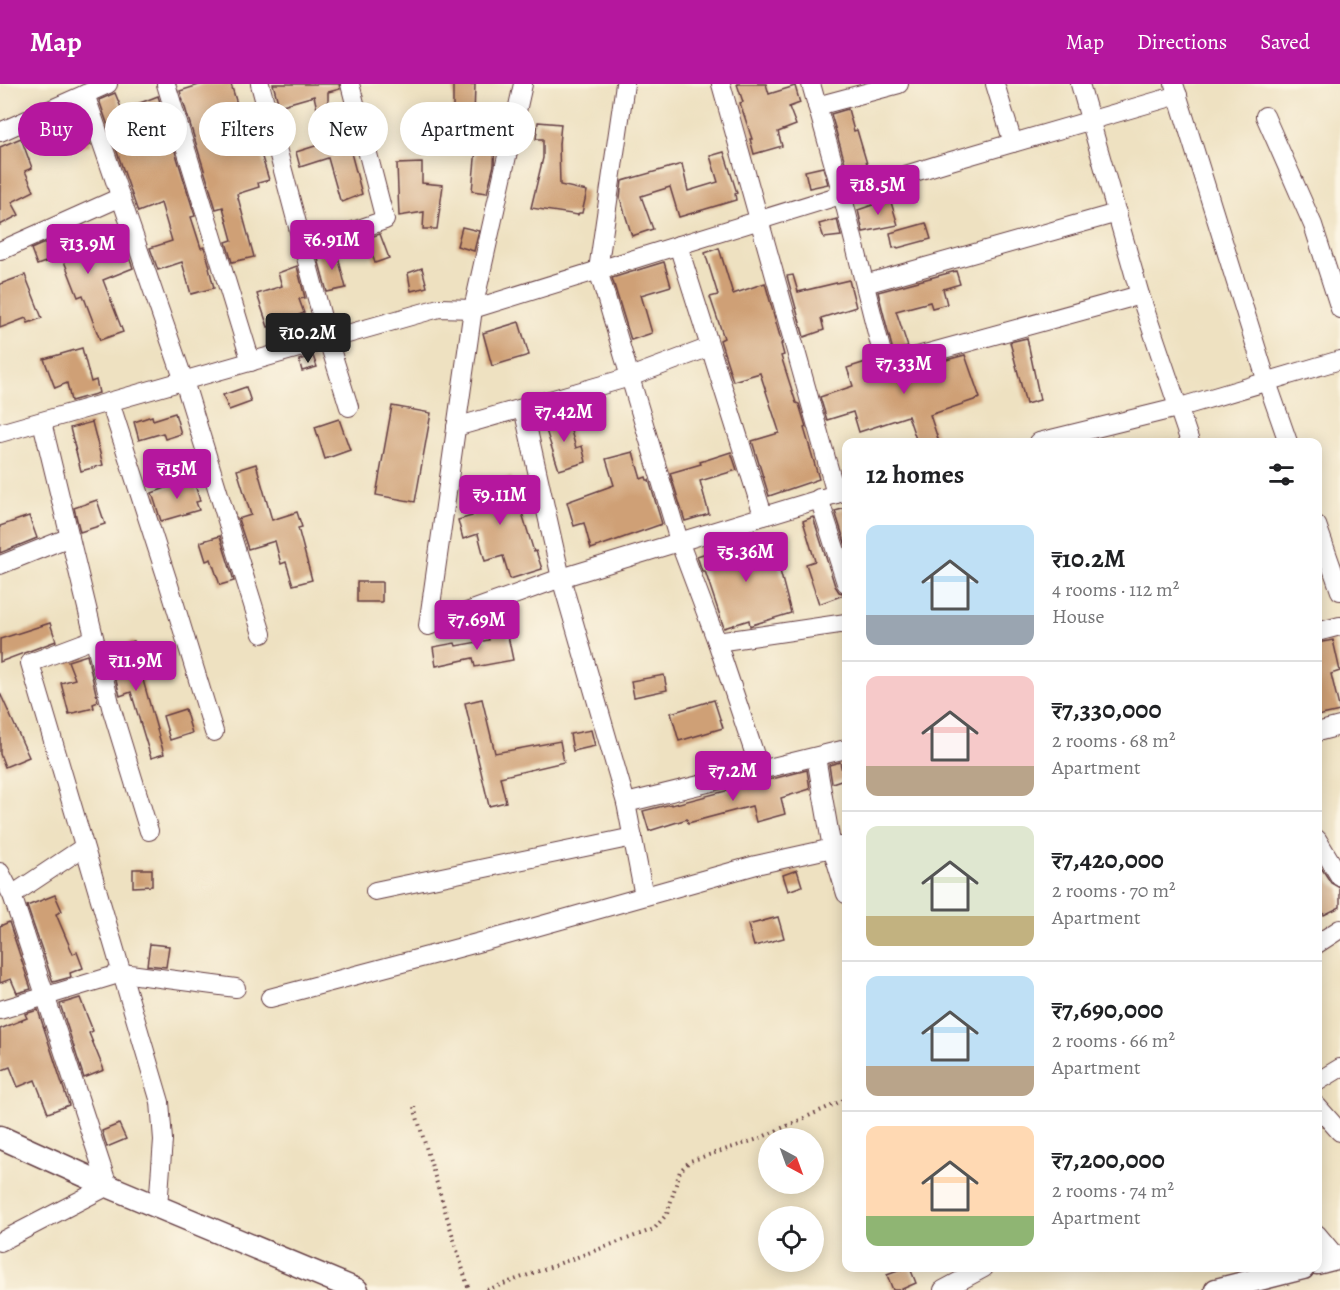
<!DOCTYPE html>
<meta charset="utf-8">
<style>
:root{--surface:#fff;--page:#f6f6f6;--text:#202124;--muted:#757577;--line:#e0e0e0;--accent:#b5179e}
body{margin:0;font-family:Alegreya,serif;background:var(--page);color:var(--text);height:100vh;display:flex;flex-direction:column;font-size:22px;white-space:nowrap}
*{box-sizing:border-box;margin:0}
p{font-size:20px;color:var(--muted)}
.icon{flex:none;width:33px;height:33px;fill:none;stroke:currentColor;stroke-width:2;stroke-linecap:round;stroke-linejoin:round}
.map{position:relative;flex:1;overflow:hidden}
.sheet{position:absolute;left:842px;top:354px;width:480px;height:834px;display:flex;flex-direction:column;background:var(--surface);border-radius:12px;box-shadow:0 3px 15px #0003}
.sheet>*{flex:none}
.banner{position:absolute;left:18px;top:18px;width:570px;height:54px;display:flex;gap:12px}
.needle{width:39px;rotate:139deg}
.tools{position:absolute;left:758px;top:1044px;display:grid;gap:12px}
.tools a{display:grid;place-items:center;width:66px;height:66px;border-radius:50%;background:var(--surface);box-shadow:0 3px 15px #0003;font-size:30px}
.price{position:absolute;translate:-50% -51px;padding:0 14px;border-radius:6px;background:var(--accent);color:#fff;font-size:20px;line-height:39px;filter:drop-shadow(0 2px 3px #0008)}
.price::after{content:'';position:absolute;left:50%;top:36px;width:18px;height:14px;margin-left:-9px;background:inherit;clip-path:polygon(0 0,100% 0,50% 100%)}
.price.on{background:#222;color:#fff}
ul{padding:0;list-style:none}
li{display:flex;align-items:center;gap:18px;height:150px;padding:0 24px}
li+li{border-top:2px solid var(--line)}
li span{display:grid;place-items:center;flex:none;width:168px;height:120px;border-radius:12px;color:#555}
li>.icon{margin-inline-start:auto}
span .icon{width:72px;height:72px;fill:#fffc;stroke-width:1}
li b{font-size:26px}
h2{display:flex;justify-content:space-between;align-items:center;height:72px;padding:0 24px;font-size:26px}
.tag{padding:0 21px;border-radius:27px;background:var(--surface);box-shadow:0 3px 15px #0003;font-size:21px;line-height:54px}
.tag.on{background:var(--accent);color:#fff}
header{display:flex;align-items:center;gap:36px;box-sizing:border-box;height:84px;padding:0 30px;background:var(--accent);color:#fff}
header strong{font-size:28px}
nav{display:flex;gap:33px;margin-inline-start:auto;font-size:21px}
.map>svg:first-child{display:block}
</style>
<header>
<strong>Map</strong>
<nav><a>Map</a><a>Directions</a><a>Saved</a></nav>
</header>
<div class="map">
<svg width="1340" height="1206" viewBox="0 0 1340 1206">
<rect width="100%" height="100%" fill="#fcf5e5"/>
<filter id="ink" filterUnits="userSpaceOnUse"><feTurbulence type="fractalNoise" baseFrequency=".0167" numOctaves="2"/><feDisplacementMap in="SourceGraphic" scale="12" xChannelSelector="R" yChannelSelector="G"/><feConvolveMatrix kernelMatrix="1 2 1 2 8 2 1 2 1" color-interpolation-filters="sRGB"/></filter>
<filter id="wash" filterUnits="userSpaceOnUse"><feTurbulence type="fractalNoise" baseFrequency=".008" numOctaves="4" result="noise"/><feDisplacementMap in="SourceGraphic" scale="24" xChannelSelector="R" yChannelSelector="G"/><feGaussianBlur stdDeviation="1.35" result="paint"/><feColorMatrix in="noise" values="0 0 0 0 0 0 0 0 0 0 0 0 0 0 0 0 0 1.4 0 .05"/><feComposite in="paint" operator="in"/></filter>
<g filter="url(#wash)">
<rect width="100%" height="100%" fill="#eee1c1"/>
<g id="blocks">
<g fill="#cfa076">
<path d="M 202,0 L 231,0 L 249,60 L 257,57 L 269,96 L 258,99 L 259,103 L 237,110 L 254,173 L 232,178 L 226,158 L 232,156 L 223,123 L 216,125 L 180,7 Z"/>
<path d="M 273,0 L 339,0 L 340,5 L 328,8 L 328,34 L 342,35 L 362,110 L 342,118 L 340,116 L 328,74 L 300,83 L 296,68 L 325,59 L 314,12 L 279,22 Z"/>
<path d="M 453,0 L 475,0 L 474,33 L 453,33 Z"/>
<path d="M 737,0 L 766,0 L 769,10 L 795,2 L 800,19 L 789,23 L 796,41 L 778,48 L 782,62 L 754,70 L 750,55 L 752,55 L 740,19 L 743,18 Z"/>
<path d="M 115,9 L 122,26 L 158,12 L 195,132 L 191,133 L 201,164 L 204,163 L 210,183 L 209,184 L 214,204 L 191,210 L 182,178 L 158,186 L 150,164 L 172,157 L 161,119 L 138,128 L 99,16 Z"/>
<path d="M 848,25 L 854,47 L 857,46 L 870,90 L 850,96 L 831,30 Z"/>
<path d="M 79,26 L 91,61 L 76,66 L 64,32 Z"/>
<path d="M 414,37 L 432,37 L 432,56 L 413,56 Z"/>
<path d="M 538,38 L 561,40 L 559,60 L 560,101 L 587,107 L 582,129 L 579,129 L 578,131 L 531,124 L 543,74 L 543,55 L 536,55 Z"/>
<path d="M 21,54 L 32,84 L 25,87 L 34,107 L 12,118 L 19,131 L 0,141 L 0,63 Z"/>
<path d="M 477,54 L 495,55 L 494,81 L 487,109 L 472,107 Z"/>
<path d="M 724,68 L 737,109 L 735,110 L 736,116 L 679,133 L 670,103 L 641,112 L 653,145 L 632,152 L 620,114 L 622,97 L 682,80 L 688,107 L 718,98 L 710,72 Z"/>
<path d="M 422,79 L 422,99 L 443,101 L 437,145 L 423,145 L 424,128 L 399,132 L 397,80 Z"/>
<path d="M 823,83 L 828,100 L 809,104 L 805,87 Z"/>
<path d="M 890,115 L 898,141 L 863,148 L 858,126 Z"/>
<path d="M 837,135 L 841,152 L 824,154 L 819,140 Z"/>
<path d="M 926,139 L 931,155 L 898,164 L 897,163 L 893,164 L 890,149 Z"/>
<path d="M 84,142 L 98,177 L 126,166 L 133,184 L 103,196 L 123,248 L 100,256 L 83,211 L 78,213 L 62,172 L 37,181 L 31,165 Z"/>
<path d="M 462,143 L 479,147 L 474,167 L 457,162 Z"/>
<path d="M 380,150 L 389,174 L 375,179 L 367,154 Z"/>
<path d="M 719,164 L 733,210 L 765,199 L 782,260 L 781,260 L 784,271 L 781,272 L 796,319 L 799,320 L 806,343 L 804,344 L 819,395 L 769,412 L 752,357 L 779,349 L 779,347 L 760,289 L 733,297 L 720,256 L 724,254 L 710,213 L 718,211 L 705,169 Z"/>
<path d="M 336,165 L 346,204 L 327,208 L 317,171 Z"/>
<path d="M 664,178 L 671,202 L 641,211 L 652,249 L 631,256 L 612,194 Z"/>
<path d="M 297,182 L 305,214 L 299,215 L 304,229 L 299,231 L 306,250 L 284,256 L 278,240 L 268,243 L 257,210 L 282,202 L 278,189 Z"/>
<path d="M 422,184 L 427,203 L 411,207 L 408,189 Z"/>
<path d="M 956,187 L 960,200 L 943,205 L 947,220 L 932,224 L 930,218 L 896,227 L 908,263 L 893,267 L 878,208 Z"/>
<path d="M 25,191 L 42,234 L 28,239 L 26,234 L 0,244 L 0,200 Z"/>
<path d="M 793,191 L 798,208 L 849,196 L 856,223 L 821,234 L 824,246 L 804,253 L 787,192 Z"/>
<path d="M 519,238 L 529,271 L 492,282 L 483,249 Z"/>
<path d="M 1027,254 L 1040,316 L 1026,320 L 1010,258 Z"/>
<path d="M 82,264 L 91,298 L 96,296 L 99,309 L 71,317 L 67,299 L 55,304 L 44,275 Z"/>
<path d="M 965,271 L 980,314 L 930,331 L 939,358 L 917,358 L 908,332 L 859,348 L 853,328 L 827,336 L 820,313 L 853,302 L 847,284 L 872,276 L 877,288 L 882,292 L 887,292 Z"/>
<path d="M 313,272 L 317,283 L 302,287 L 299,276 Z"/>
<path d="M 246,303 L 251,318 L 229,326 L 223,311 Z"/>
<path d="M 392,322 L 431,329 L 415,418 L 376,411 Z"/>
<path d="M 175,329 L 181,350 L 165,355 L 163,349 L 139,356 L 134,338 L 152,332 L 153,336 Z"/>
<path d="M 566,330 L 576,364 L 582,362 L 586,378 L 559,386 L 543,337 Z"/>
<path d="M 339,335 L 350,366 L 325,375 L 315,343 Z"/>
<path d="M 92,338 L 103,381 L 81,387 L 70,344 Z"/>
<path d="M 633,368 L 641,395 L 646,393 L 647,396 L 649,396 L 662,440 L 591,465 L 584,439 L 574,442 L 567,418 L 614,401 L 606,375 Z"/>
<path d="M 731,368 L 737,386 L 700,397 L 709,430 L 685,437 L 670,389 L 701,380 L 700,378 Z"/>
<path d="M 256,380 L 272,436 L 297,428 L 302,443 L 298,444 L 312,496 L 293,501 L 286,478 L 281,480 L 275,457 L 248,465 L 238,435 L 251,431 L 237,386 Z"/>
<path d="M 511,393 L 534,468 L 536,467 L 542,485 L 510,495 L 503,472 L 485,477 L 478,450 L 463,455 L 458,436 L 472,432 L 463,402 L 479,397 L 481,402 Z"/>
<path d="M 193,394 L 200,417 L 196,418 L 199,426 L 161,437 L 152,409 Z"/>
<path d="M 97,416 L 105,440 L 80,448 L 74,424 Z"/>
<path d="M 846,424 L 846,462 L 835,427 Z"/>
<path d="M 29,432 L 37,454 L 0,469 L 0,442 Z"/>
<path d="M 813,433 L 835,502 L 839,508 L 846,510 L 819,520 L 806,480 L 815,477 L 803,437 Z"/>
<path d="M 220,452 L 234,497 L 220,501 L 211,475 L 206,477 L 200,458 Z"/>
<path d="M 771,452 L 791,529 L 752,541 L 750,542 L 749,536 L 724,544 L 705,487 L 702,487 L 697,472 L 725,463 L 725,466 Z"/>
<rect x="357" y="498" width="25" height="20"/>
<path d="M 50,539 L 56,557 L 0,578 L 0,555 Z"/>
<path d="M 507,547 L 513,576 L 475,583 L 473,574 L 436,582 L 433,563 L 455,559 L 456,562 L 489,556 L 488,551 Z"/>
<path d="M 1333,556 L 1340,587 L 1331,590 L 1340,627 L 1317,632 L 1317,559 Z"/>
<path d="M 134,557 L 139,574 L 137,575 L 164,670 L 151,674 L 131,608 L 120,612 L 108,565 Z"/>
<path d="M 87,571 L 98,618 L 93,620 L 94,624 L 69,630 L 61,599 L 75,595 L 68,577 Z"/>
<path d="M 664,591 L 667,606 L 634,613 L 631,597 Z"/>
<path d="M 0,609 L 29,673 L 5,683 L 0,670 Z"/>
<path d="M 482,615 L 495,669 L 560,657 L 564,678 L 500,693 L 506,718 L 489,722 L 465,619 Z"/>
<path d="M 714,616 L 723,644 L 679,657 L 671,629 Z"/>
<path d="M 185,625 L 192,649 L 170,656 L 163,632 Z"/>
<path d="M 591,646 L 595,662 L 573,667 L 570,650 Z"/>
<path d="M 840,678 L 844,695 L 832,699 L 829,681 Z"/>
<path d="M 807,686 L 810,705 L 781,714 L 785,730 L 756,738 L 752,722 L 688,739 L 687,735 L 649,747 L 643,727 L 671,720 L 672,721 Z"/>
<path d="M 133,785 L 152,785 L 152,802 L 133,803 Z"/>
<path d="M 1322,785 L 1331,799 L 1340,804 L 1340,823 L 1324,831 L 1317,815 L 1317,787 Z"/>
<path d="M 797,786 L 802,802 L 788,807 L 783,791 Z"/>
<path d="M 55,811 L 62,827 L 56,830 L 73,870 L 77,868 L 83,884 L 70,889 L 71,893 L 53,898 L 27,822 Z"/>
<path d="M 778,833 L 784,854 L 754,862 L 748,841 Z"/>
<path d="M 9,838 L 31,905 L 17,909 L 11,895 L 0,899 L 0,842 Z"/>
<path d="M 150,860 L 169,862 L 166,883 L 147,881 Z"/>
<path d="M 80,914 L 93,947 L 89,949 L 104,986 L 84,994 L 60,920 Z"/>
<path d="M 38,926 L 69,1021 L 48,1029 L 35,996 L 18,1003 L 10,983 L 0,987 L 0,945 L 27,934 L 25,930 Z"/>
<path d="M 119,1040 L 126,1055 L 107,1063 L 102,1047 Z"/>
<path d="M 906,1184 L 910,1184 L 916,1199 L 900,1206 L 893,1206 L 887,1191 Z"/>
</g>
</g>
</g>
<g filter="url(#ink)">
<use href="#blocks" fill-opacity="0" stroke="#633c42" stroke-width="1.5"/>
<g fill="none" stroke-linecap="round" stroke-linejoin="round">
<defs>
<g id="minor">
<path d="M 166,0 L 251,278"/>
<path d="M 260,0 L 328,256 L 349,323"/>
<path d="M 523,0 L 473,225 L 428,542 L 561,494 L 846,407"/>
<path d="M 625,0 L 598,186 L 679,457 L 717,558 L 760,686"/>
<path d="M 721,0 L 836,410"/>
<path d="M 811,0 L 842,110 L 885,281 L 1140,211"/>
<path d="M 995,0 L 1013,59"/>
<path d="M 1080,0 L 1140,211 L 1190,358"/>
<path d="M 1174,0 L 1267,298 L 1288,358"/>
<path d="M 85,10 L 184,297 L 262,550"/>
<path d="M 817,22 L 899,0"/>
<path d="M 1265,32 L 1313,141 L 1340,225"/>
<path d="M 0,48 L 108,0"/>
<path d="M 678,161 L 763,431"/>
<path d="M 304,164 L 385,136 L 350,0"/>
<path d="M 0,167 L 121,113"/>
<path d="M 865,200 L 1117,129"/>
<path d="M 110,318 L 168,498 L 214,648"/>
<path d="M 523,324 L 561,494 L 626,719 L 846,665"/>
<path d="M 42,338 L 111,623 L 149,747"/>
<path d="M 456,343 L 630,293 L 710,263"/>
<path d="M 0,349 L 439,224 L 473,225 L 944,79 L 1178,11"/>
<path d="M 1039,358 L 1177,324 L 1340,276"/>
<path d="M 819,414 L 846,499"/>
<path d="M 1317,441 L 1340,507"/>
<path d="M 0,481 L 70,453"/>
<path d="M 1317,548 L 1340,542"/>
<path d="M 94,555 L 30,579 L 160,1018 L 163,1056 L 158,1123"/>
<path d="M 717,558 L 846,539"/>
<path d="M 1317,648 L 1340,642"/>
<path d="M 816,673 L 832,764 L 846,810"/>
<path d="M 626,719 L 644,812"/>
<path d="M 1317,755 L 1340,793"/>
<path d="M 0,788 L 12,811 L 108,1102 L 0,1158"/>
<path d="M 375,807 L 633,753"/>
<path d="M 12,811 L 84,763"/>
<path d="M 1317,860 L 1340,845"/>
<path d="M 270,914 L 507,851 L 756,781 L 846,761"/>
<path d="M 0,926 L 122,889 L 236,904"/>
<path d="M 1317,998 L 1340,984"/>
<path d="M 1317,1022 L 1340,1048"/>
<path d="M 1317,1150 L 1337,1174"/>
<path d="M 943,1206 L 984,1184"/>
</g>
<g id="tertiary">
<path d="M 0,1053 L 108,1102 L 357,1206"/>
<path d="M 1317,1179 L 1340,1173"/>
<path d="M 1216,1206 L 1303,1184"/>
</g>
</defs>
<use href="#minor" stroke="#633c42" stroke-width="20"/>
<use href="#tertiary" stroke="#633c42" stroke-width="25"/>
<g stroke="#633c42" stroke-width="4" stroke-dasharray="1.5 4.5" stroke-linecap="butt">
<path d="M 414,1023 L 469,1206"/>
<path d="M 487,1206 L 654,1145 L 667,1130 L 680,1087 L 690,1077 L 758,1055 L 846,1015"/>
</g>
<use href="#minor" stroke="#fff" stroke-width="18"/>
<use href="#tertiary" stroke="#fff" stroke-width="22"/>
</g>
</g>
</svg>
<div class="tools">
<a><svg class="needle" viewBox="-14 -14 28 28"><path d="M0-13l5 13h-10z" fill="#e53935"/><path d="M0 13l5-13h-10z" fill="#757577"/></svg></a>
<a><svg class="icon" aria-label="locate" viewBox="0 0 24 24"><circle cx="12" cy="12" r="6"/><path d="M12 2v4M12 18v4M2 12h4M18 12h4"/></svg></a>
</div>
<b class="price" style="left:878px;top:132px">₹18.5M</b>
<b class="price" style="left:332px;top:187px">₹6.91M</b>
<b class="price" style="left:88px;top:191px">₹13.9M</b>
<b class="price on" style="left:308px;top:280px">₹10.2M</b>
<b class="price" style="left:904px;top:311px">₹7.33M</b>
<b class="price" style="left:564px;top:359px">₹7.42M</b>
<b class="price" style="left:177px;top:416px">₹15M</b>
<b class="price" style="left:500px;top:442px">₹9.11M</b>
<b class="price" style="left:746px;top:499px">₹5.36M</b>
<b class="price" style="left:477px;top:567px">₹7.69M</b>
<b class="price" style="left:136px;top:608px">₹11.9M</b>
<b class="price" style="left:733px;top:718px">₹7.2M</b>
<div class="banner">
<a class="tag on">Buy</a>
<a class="tag">Rent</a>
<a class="tag">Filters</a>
<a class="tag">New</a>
<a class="tag">Apartment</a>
</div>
<section class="sheet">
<h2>12 homes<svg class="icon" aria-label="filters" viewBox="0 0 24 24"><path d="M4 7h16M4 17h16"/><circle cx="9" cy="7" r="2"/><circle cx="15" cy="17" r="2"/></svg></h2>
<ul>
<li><span style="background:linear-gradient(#bfe0f5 75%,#9aa5b1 0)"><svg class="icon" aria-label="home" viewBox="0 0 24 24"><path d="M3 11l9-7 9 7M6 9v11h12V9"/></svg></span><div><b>₹10.2M</b><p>4 rooms · 112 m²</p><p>House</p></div></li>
<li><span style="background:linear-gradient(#f6c9c9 75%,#b9a48a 0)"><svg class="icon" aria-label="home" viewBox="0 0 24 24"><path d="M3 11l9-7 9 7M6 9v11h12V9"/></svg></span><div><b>₹7,330,000</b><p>2 rooms · 68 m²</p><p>Apartment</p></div></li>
<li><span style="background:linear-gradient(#dfe7d0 75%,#c2b280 0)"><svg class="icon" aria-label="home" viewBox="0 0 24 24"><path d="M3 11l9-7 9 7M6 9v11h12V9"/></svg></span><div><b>₹7,420,000</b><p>2 rooms · 70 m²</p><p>Apartment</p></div></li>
<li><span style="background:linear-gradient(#bfe0f5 75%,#b9a48a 0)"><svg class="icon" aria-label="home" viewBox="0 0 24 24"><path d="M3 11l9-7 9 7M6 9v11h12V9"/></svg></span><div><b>₹7,690,000</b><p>2 rooms · 66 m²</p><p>Apartment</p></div></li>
<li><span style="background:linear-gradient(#ffd9b3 75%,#8fb573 0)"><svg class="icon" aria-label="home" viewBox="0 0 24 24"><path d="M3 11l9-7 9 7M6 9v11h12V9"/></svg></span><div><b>₹7,200,000</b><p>2 rooms · 74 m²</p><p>Apartment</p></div></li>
</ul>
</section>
</div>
